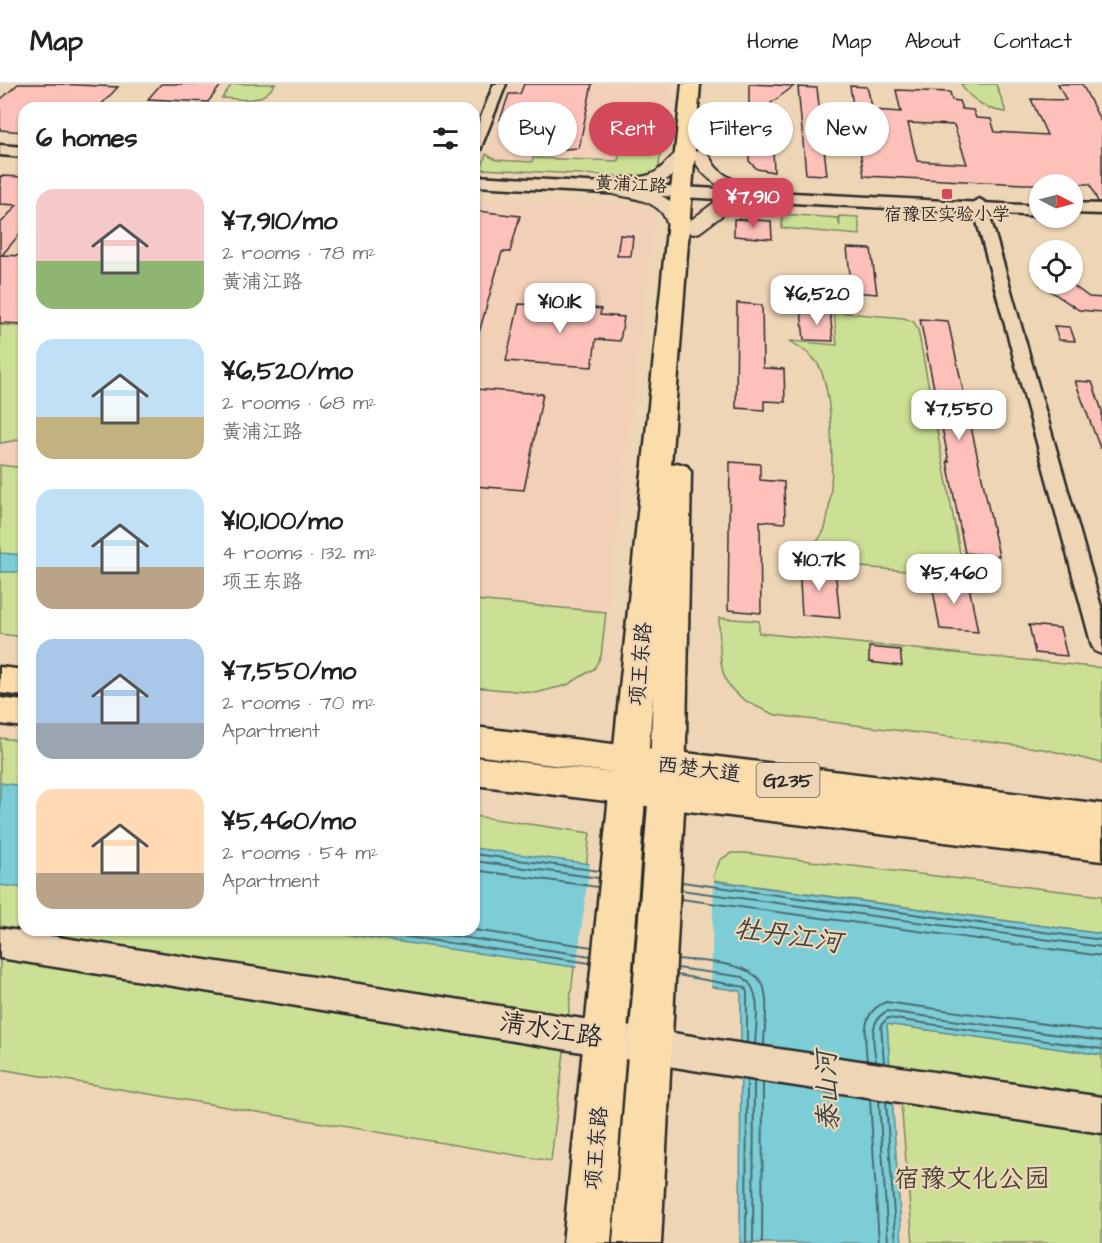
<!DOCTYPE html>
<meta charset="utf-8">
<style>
:root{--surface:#fff;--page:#f2f2f2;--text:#222;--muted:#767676;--line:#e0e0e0;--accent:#d1495b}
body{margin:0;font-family:"Architects Daughter","LXGW WenKai TC",sans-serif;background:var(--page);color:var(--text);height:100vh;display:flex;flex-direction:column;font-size:22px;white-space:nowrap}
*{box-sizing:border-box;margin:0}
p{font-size:20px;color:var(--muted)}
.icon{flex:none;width:33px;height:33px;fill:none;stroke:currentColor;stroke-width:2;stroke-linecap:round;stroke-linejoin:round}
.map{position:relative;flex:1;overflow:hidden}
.panel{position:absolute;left:18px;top:18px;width:462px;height:834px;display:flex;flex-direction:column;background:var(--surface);border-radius:18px;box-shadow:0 2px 4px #0004}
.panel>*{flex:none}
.hud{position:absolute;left:498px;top:18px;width:513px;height:54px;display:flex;gap:12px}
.needle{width:39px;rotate:96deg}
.tools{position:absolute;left:1029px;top:90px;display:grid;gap:12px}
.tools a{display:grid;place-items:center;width:54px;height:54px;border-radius:50%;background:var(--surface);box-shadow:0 2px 4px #0004;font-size:30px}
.price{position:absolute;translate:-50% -51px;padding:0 14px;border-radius:12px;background:#fff;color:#222;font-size:20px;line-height:39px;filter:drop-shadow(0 2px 3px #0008)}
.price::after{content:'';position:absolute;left:50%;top:36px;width:18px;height:14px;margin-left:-9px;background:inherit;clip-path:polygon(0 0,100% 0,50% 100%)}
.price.current{background:var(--accent);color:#fff}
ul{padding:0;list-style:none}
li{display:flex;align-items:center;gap:18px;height:150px;padding:0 18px}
li span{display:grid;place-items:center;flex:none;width:168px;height:120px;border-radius:18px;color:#555}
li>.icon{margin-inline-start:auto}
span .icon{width:72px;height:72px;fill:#fffc;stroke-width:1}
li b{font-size:26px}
h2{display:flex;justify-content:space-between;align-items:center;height:72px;padding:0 18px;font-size:26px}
.chip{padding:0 21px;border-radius:27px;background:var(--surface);box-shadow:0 2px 4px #0004;font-size:21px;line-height:54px}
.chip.current{background:var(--accent);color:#fff}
header{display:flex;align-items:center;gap:36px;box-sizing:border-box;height:84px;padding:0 30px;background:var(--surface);border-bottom:2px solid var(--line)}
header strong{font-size:28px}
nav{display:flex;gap:33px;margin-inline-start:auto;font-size:21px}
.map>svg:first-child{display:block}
</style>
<header>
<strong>Map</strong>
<nav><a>Home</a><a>Map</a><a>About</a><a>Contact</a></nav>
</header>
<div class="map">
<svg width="1102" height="1159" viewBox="0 0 1102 1159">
<rect width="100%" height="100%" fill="#eed5b6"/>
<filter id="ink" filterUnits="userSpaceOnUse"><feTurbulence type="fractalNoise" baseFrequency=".0167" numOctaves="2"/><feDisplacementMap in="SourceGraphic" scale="12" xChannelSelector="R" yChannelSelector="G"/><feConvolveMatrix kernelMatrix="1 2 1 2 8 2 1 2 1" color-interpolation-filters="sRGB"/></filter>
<g filter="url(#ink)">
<g fill="#f2cfb7">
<path d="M 511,0 L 670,0 L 657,94 L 481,85 Z"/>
<path d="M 0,88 L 24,89 L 24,384 L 0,381 Z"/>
<path d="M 474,114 L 638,122 L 655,129 L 606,528 L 474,516 Z"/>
</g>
<g fill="#cce095" stroke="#7c8660" stroke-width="1.5">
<path d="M 232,0 L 275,0 C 261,21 244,15 222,14 Z"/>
<path d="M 961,0 L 996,0 L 1006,28 C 989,27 969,15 961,0 Z"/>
<path d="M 623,50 L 663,52 L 657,94 L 481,85 L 486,70 L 496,76 L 532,78 L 533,74 L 618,77 Z"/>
<path d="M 782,130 L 838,134 L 840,142 L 839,132 L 858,133 L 860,151 L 782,144 Z"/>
<path d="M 834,228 L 904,234 L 914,238 L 918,246 L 960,469 C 956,480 951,487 940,490 L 805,478 C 806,466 821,457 825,444 C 835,408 834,323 822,289 C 817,273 803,265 790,257 L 837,261 Z"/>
<path d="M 0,241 L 24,242 L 24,355 L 0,359 Z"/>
<path d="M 0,381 L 24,384 L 24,553 L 0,550 Z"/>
<path d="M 474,516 L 606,528 L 601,572 L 594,585 L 567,601 L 536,609 L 474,603 Z"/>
<path d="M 719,534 L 759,537 L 759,549 L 1102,584 L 1102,679 L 1044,665 L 776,631 C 716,608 721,592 719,534 Z"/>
<path d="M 0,654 L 24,657 L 24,846 L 474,846 L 474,732 L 590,749 L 551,1077 L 0,985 Z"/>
<path d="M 731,769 L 745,769 L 1102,812 L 1102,850 L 712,796 L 720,776 Z"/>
<path d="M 887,940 L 1102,971 L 1102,1021 L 890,989 Z"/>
<path d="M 901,1018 L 1102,1048 L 1102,1159 L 913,1159 Z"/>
</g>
<g fill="#7dcdd7" stroke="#5c8c92" stroke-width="1.5">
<path d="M 0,469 L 24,471 L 24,488 L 0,488 Z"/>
<path d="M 0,699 L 24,702 L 24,804 L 0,801 Z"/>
<path d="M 474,764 L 1102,850 L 1102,971 L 887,940 L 902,1159 L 740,1159 L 741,907 L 317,846 L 474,846 Z"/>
</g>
<path fill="#eed5b6" d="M 590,777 L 714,794 L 711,905 L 576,886 Z"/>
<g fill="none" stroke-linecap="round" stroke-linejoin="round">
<g stroke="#4c6c70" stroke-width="2">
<path d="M 474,770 L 600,787"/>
<path d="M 474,777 L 599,794"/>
<path d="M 474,786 L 598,803"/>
<path d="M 682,798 L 1102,856"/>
<path d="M 681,806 L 1102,863"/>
<path d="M 681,815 L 1102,872"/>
<path d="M 359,846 L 590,879"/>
<path d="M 412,846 L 591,872"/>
<path d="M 474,846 L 592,863"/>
<path d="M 678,875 C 701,878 756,877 764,904 C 769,922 764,943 764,961"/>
<path d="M 677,884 L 743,893 C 763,907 756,939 755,960"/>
<path d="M 677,891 L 745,903 L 747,908 L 747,959"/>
<path d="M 867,977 C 865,954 860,928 886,918 L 1102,948"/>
<path d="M 876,978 C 874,960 867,937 887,927 L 1102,957"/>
<path d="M 884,979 L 881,941 L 888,934 L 1102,965"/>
<path d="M 870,1015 L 879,1159"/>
<path d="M 879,1016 L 888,1159"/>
<path d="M 886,1017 L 896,1159"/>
<path d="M 746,1159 L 747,996"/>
<path d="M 753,1159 L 754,997"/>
<path d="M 762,1159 L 763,999"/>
</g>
</g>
<g fill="#fdc1ba" stroke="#2b2b2b" stroke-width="1.5" fill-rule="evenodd">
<path d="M 18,0 L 58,0 L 118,3 L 98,24 L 24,24 L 24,48 L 0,46 L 0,16 Z"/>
<path d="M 161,0 L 222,0 L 208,18 L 148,15 Z"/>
<path d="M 524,0 L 592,0 L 579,64 L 565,65 L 546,57 L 528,56 L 533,38 L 500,36 L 509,10 L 520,10 Z"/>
<path d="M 749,0 L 794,2 L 771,19 L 774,88 L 757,85 L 749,77 Z"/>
<path d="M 1058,0 L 1082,0 L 1102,40 L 1102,118 L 1098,118 L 1090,100 L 1023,100 L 864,92 L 850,2 L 867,3 L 873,26 L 901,28 L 896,6 L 950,8 L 952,16 L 959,17 L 962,25 L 973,26 L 976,34 L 991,35 L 995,48 L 1047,51 L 1031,15 L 1066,16 ZM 908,39 L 954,41 L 967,80 L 917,77 Z"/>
<path d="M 798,3 L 817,4 L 827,91 L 806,90 Z"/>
<path d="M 0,92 L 24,93 L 24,145 L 2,171 L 24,172 L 24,240 L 0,239 L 0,140 L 17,121 L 0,120 Z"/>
<path d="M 478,127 L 520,132 L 510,168 L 502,168 L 478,252 L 474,252 L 474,140 Z"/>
<path d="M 734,135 L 771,137 L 772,155 L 734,152 Z"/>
<path d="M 620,151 L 633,152 L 631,172 L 617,172 Z"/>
<path d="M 847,164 L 871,165 L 877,210 L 852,208 Z"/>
<path d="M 1040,200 L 1071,200 L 1089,213 L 1102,214 L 1102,228 L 1079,226 Z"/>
<path d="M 737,219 L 762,221 L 763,284 L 784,285 L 785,318 L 764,317 L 764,326 L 736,324 Z"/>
<path d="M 519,220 L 584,223 L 601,225 L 600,231 L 624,233 L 620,257 L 596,255 L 592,283 L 506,277 Z"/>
<path d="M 801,226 L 830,228 L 833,257 L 804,256 Z"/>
<path d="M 920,235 L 948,237 L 999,472 L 965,469 L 947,377 L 949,378 Z"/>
<path d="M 1054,242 L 1070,243 L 1075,257 L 1059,256 Z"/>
<path d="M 1075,297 L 1092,298 L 1102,327 L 1102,363 L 1100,364 Z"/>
<path d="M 474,305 L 543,310 L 524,406 L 474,402 Z"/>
<path d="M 730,378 L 760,380 L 760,396 L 784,398 L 785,439 L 760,437 L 761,529 L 728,526 Z"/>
<path d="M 799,482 L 835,485 L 840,534 L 802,531 Z"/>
<path d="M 931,495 L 968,497 L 978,548 L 940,545 Z"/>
<path d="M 1029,541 L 1060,544 L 1067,572 L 1035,569 Z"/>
<path d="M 869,563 L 900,566 L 902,582 L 869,578 Z"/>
</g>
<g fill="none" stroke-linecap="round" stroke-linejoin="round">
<defs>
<g id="minor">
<path d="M 494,0 L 506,0 L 480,66 L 474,70 L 474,51 Z"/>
<path d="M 979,115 L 986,119 L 1102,526 L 1102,570 L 1095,567 L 1092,562 L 972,119 Z"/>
</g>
<g id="tertiary">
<path d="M 0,61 L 24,63 L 24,73 L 0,71 Z"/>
<path d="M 474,92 L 1040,122 L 1040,132 L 474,102 Z"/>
<path d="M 1072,119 L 1102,120 L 1102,130 L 1072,129 Z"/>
<path d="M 0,844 L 724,957 L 1102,1013 L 1102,1049 L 724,991 L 0,874 Z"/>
</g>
<path id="secondary" d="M 684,65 L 692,69 L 700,66 L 706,67 C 711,74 713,82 720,87 C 739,104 766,99 789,105 L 791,109 L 789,113 L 775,114 L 774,120 L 728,127 L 700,148 L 693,150 L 685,146 L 671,146 C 667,141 666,134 662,129 C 651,115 630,114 613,110 L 607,100 L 609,96 C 624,92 640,96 654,89 C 665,83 672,68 684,65 ZM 692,72 C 705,99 726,108 755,112 L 715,118 L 687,139 C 678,116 660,110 637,104 C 662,101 677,92 692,72 Z"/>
<path id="primary" d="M 682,0 L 700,0 L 671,381 L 677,379 L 687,382 L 691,388 L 685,708 L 661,1159 L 613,1159 L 649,708 L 653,610 L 611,1159 L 563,1159 Z"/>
<g id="trunk">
<path d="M 0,583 L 24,586 L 24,612 L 0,609 Z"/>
<path d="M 0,614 L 24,617 L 24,643 L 0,640 Z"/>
<path d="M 474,643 L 1102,720 L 1102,777 L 474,701 L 474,673 L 624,690 L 474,671 Z"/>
</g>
</defs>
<use href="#minor" stroke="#2b2b2b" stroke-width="5"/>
<use href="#tertiary" stroke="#2b2b2b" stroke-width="5"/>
<use href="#secondary" stroke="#2b2b2b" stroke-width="4"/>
<use href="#primary" stroke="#2b2b2b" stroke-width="5"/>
<use href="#trunk" stroke="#2b2b2b" stroke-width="5"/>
<use href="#minor" fill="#eed5b6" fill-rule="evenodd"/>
<use href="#tertiary" fill="#eed5b6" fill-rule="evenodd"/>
<use href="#secondary" fill="#eed5b6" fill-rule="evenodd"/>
<use href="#primary" fill="#fbddab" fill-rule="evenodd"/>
<use href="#trunk" fill="#fbddab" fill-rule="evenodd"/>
</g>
</g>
<rect fill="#d1495b" stroke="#eed5b6" stroke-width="2" x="941" y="104" width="12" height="12" rx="3"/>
<g text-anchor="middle" stroke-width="4.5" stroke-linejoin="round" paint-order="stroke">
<g font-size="18" fill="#2b2b2b" stroke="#eed5b6">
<text transform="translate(631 100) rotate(3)" y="6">黄浦江路</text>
</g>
<g font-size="18" fill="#2b2b2b" stroke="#eed5b6">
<text x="947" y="136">宿豫区实验小学</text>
</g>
<rect fill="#eed5b6" stroke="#665e55" stroke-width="1.5" x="756.5" y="679" width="63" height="34" rx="4.5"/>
<g font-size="20" font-weight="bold" fill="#2b2b2b">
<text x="788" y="703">G235</text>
</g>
<g font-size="21" fill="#2b2b2b" stroke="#eed5b6">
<text transform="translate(640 580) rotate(-85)" y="7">项王东路</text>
<text transform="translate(699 685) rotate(7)" y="7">西楚大道</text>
<text transform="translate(596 1064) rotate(-85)" y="7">项王东路</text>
</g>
<g font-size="26" fill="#2b2b2b" stroke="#eed5b6">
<text transform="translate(551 945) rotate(9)" y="9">清水江路</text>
</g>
<g font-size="26" fill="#43463b" stroke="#eed5b6">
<text x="972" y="1103">宿豫文化公园</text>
</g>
<g font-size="27" font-style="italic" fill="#374345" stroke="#eed5b6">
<text transform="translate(788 851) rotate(8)" y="9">牡丹江河</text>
<text transform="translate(827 1007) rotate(-92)" y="9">泰山河</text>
</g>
</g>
</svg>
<div class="tools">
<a><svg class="needle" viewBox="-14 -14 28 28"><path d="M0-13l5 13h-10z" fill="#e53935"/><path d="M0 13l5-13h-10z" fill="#767676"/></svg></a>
<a><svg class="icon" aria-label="locate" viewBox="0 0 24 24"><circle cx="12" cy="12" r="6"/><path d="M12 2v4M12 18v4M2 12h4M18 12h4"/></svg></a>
</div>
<b class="price current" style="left:753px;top:145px">¥7,910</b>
<b class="price" style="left:817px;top:242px">¥6,520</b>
<b class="price" style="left:560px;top:250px">¥10.1K</b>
<b class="price" style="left:959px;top:357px">¥7,550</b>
<b class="price" style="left:819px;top:508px">¥10.7K</b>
<b class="price" style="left:954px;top:521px">¥5,460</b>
<div class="hud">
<a class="chip">Buy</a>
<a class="chip current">Rent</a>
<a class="chip">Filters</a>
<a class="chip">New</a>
</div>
<section class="panel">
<h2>6 homes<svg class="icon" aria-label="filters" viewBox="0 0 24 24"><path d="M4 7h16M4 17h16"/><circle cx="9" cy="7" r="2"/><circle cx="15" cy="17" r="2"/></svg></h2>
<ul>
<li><span style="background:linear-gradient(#f6c9c9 60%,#8fb573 0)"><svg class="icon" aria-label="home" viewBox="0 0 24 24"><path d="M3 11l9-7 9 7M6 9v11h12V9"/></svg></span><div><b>¥7,910/mo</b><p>2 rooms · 78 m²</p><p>黄浦江路</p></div></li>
<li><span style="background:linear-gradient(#bfe0f5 65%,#c2b280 0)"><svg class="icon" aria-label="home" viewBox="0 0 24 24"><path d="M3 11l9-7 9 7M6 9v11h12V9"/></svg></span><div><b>¥6,520/mo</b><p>2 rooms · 68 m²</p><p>黄浦江路</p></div></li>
<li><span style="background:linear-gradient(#bfe0f5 65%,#b9a48a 0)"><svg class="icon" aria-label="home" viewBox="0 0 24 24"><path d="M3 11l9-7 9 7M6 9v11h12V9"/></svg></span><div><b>¥10,100/mo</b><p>4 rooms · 132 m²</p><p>项王东路</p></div></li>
<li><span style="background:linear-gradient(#a9c7e8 70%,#9aa5b1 0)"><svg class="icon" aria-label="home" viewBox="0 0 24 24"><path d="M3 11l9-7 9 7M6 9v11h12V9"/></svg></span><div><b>¥7,550/mo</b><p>2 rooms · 70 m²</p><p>Apartment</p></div></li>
<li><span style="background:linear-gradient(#ffd9b3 70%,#b9a48a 0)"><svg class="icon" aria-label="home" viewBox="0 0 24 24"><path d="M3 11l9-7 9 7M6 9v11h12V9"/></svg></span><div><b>¥5,460/mo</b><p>2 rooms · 54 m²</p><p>Apartment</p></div></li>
</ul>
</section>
</div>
